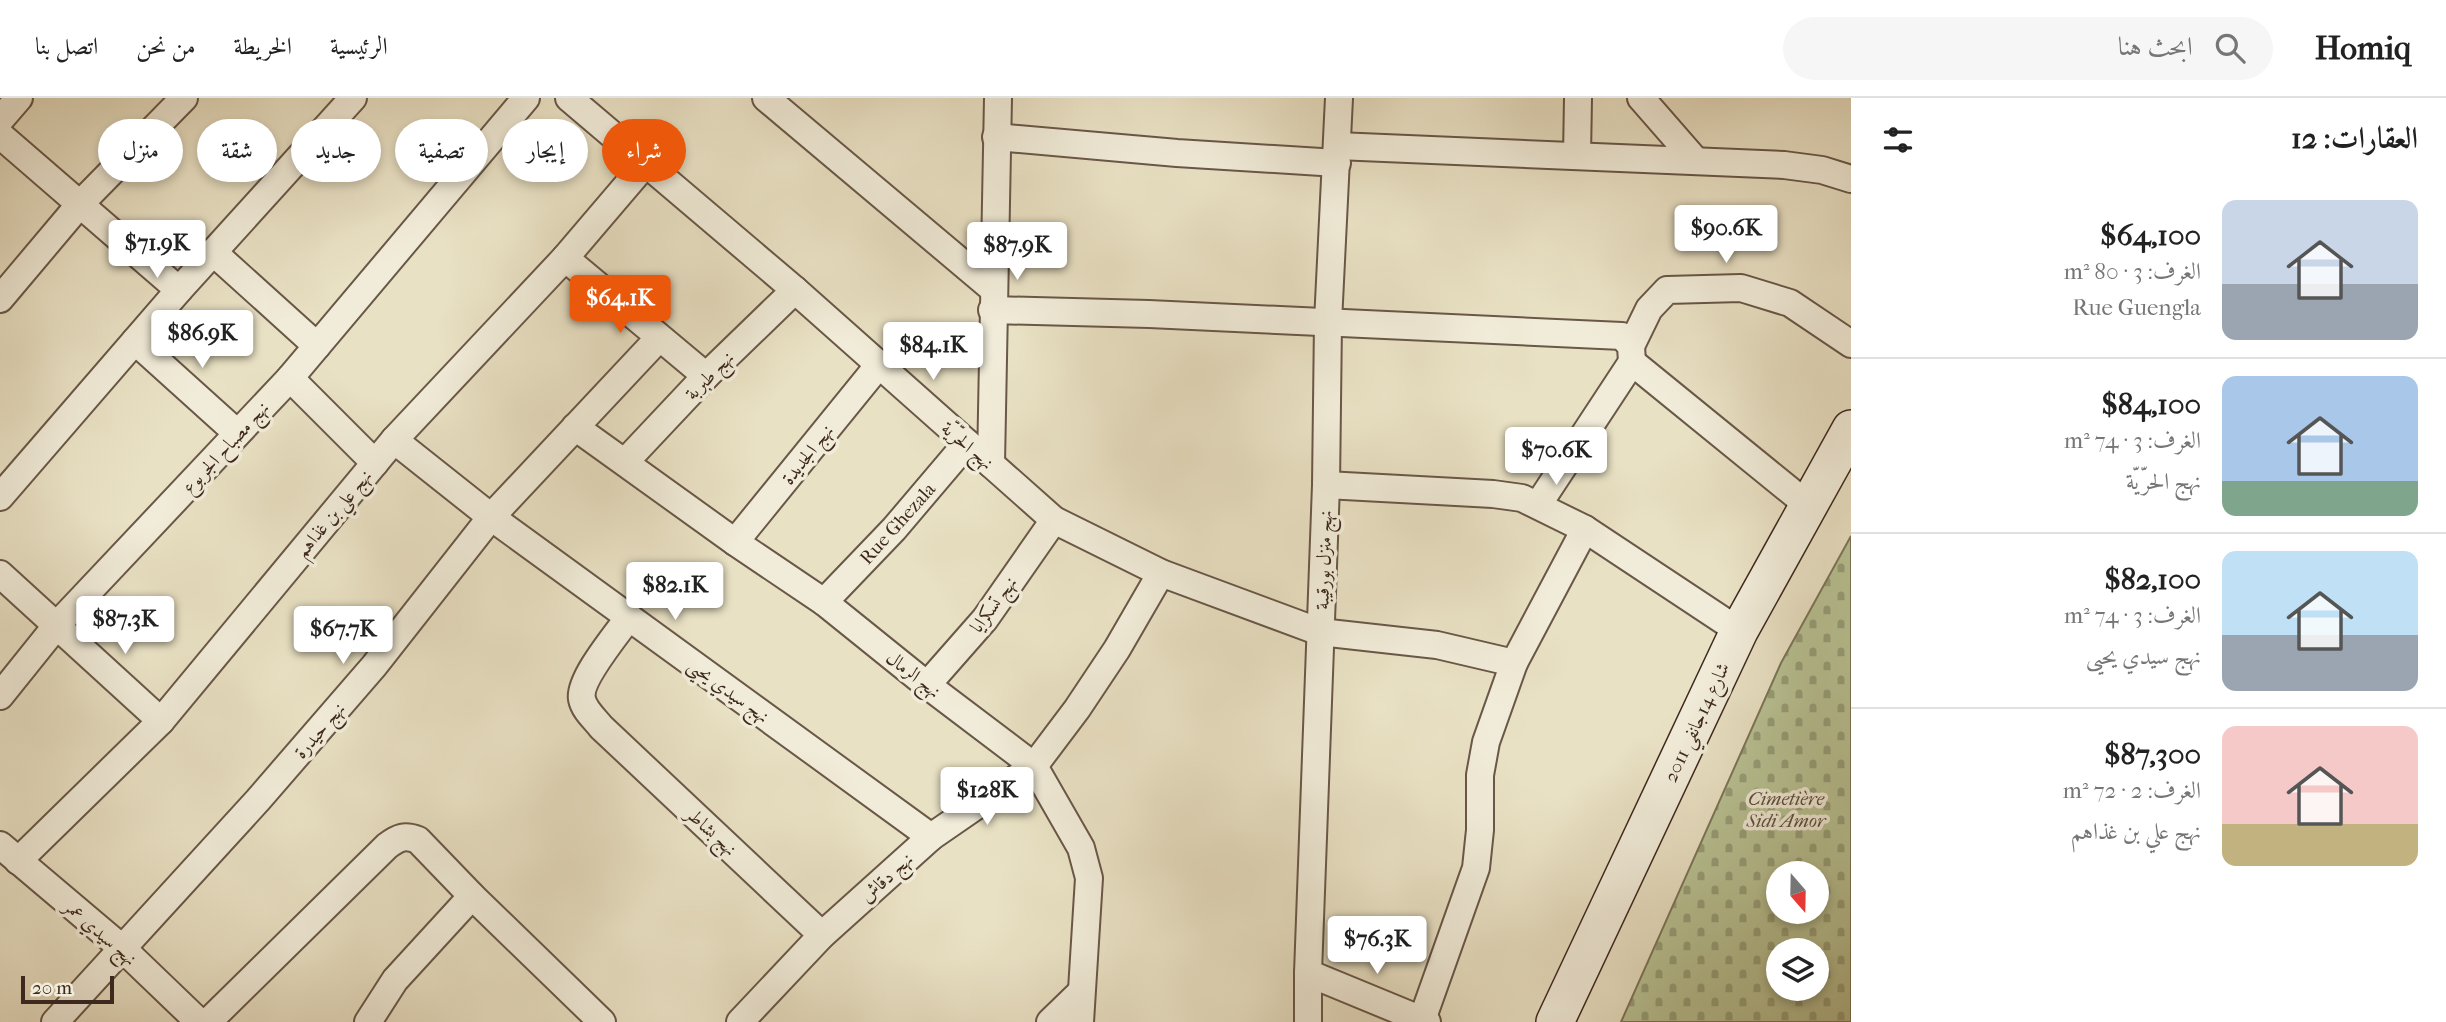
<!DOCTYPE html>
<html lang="ar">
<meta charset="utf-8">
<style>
:root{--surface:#fff;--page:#f6f6f6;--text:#222;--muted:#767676;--line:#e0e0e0;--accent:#ea580c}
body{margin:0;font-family:"IM FELL French Canon",Amiri,serif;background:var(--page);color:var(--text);direction:rtl;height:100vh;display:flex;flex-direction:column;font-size:26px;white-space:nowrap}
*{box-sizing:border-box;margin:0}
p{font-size:23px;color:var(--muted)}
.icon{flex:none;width:38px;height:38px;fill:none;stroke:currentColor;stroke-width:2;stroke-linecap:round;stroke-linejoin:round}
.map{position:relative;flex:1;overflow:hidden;direction:ltr}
.sheet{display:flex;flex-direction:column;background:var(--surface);width:595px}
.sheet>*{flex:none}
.hud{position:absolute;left:21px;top:21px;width:665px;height:63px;direction:rtl;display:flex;gap:14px}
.needle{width:46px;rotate:160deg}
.controls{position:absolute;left:1766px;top:763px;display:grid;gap:14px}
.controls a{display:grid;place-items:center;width:63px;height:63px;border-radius:50%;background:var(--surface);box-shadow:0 4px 10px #0003;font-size:35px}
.scale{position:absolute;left:21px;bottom:18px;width:93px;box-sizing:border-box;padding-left:7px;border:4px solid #3e291e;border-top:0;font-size:19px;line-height:24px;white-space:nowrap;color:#3e291e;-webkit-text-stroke:5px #f1ecd9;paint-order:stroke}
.price{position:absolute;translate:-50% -60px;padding:0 16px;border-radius:7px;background:#fff;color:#222;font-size:23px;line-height:46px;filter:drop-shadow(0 2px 4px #0008)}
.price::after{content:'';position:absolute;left:50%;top:42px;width:21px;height:16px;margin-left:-10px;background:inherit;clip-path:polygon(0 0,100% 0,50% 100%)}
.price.active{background:var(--accent);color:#fff}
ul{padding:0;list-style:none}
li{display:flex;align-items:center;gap:21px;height:175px;padding:0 28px}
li+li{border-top:2px solid var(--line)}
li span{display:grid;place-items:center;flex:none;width:196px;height:140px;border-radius:14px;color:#555}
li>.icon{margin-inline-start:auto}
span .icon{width:84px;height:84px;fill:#fffc;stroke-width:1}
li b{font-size:30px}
h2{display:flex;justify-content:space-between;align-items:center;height:84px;padding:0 28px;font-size:30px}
.tag{padding:0 24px;border-radius:32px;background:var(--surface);box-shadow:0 4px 10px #0003;font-size:24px;line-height:63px}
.tag.active{background:var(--accent);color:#fff}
header{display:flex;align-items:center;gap:42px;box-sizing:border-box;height:98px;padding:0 35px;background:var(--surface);border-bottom:2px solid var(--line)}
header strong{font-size:33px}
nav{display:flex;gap:38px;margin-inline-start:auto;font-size:24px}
.search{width:490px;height:63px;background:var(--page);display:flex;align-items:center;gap:18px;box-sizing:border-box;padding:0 24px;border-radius:38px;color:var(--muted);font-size:26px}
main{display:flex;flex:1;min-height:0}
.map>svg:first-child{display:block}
</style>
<header>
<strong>Homiq</strong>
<div class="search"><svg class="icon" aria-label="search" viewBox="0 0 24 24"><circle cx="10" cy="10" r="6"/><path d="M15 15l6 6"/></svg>ابحث هنا</div>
<nav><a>الرئيسية</a><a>الخريطة</a><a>من نحن</a><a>اتصل بنا</a></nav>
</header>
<main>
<section class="sheet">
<h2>العقارات: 12<svg class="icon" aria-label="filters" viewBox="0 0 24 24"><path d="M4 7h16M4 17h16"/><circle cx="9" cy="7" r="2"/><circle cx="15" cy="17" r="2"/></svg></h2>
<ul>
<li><span style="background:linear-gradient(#c9d6e8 60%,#9aa5b1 0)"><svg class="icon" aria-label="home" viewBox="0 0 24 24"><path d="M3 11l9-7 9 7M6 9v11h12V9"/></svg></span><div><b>$64,100</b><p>الغرف: 3 · 80 m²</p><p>Rue Guengla</p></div></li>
<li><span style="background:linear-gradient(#a9c7e8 75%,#7fa58c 0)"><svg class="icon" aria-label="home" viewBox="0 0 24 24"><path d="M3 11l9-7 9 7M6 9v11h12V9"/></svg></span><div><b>$84,100</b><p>الغرف: 3 · 74 m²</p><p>نهج الحرّيّة</p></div></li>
<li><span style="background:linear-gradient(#bfe0f5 60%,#9aa5b1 0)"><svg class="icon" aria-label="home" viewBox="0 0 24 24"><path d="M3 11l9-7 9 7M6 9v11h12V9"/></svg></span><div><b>$82,100</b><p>الغرف: 3 · 74 m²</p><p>نهج سيدي يحيى</p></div></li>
<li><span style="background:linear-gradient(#f6c9c9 70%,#c2b280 0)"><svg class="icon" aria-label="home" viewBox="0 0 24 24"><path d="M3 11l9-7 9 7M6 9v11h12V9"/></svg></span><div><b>$87,300</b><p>الغرف: 2 · 72 m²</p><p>نهج علي بن غذاهم</p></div></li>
</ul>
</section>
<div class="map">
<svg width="1851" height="924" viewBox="0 0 1851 924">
<defs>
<pattern id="cemetery-stones" width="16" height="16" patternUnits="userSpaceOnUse" patternTransform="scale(1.75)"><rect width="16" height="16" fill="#b8c294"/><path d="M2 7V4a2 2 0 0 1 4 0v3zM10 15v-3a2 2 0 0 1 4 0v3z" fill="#979e78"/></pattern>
</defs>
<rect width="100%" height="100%" fill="#e9e1c4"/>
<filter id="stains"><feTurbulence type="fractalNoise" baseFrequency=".00286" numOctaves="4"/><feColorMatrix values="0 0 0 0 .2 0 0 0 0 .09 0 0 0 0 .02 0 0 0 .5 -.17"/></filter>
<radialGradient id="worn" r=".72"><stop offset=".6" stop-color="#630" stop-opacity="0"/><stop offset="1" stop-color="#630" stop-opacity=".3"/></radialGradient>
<path fill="url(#cemetery-stones)" stroke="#7b7659" stroke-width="2" fill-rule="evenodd" d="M 1851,438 L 1851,924 L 1621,924 L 1781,565 ZM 1778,775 L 1816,775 L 1816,814 L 1778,814 ZM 1778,852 L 1816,852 L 1816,891 L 1778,891 Z"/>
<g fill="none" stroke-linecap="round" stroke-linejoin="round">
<defs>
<g id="street">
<path d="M 569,0 L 795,192 L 1054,422 L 1161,475 L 1320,534 L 1437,547 L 1514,565 L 1486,644 L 1480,677 L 1480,732 L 1476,770 L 1422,922"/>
<path d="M 766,0 L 993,191"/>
<path d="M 1641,0 L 1696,63"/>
<path d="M 0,22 L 19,0"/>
<path d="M 0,37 L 179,192"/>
<path d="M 996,39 L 1177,55 L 1337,65"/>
<path d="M 1337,48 L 1784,67 L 1822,72 L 1851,81"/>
<path d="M 1577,58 L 1578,0"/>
<path d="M 213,154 L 317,248"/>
<path d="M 565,160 L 706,278"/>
<path d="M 0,201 L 80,106 L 184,0"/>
<path d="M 992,212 L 1149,216 L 1622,238 L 1631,248 L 1632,264 L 1538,407"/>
<path d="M 135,243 L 237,335"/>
<path d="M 1631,248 L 1649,211 L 1667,192 L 1741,190 L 1790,205 L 1851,246"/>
<path d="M 1632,264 L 1809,408"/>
<path d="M 290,280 L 375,365"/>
<path d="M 575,329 L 735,444 L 824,504 L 927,587 L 1034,668 L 1081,750 L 1089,780 L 1080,924"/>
<path d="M 394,342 L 491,419 L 931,739"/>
<path d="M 625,364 L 706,278 L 795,192"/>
<path d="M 991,366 L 998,0"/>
<path d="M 1326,387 L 1493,396 L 1522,400 L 1585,431 L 1739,533"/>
<path d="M 0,399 L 179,192 L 353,0"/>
<path d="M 735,444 L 878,268"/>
<path d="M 0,476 L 161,623"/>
<path d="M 824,504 L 894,431 L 967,345"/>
<path d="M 629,519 C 617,536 578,582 582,601 C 584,612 595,621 601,629 L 822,837"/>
<path d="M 1514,565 L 1585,431"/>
<path d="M 927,587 L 985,521 L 1054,422"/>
<path d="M 0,598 L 57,527 L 290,280 L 526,0"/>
<path d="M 0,747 L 123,851 L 199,924"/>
<path d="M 18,763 L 161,623 L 394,342 L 565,160 L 646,65"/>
<path d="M 1308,875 L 1427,924"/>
<path d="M 55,924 L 258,702 L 374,568 L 491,419 L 659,240"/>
<path d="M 208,924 L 387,748 C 399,739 405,737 418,742 L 472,798 L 602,924"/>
<path d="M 368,924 L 395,882 L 472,798"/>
<path d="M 740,924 L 822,837 L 931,739 L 1034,668 L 1077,611 L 1117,551 L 1161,475"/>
<path d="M 1050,924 L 1081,894"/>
<path d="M 1308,924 L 1308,875 L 1326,387 L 1328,224 L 1339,0"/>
</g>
<path id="secondary" d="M 1555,924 L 1739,533 L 1851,331"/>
</defs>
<use href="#street" stroke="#695748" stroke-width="30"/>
<use href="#secondary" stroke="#3e291e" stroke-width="40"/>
<use href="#street" stroke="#f1ecd9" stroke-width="26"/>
<use href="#secondary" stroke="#f1ecd9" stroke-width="37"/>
</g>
<g text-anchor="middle" stroke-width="7" stroke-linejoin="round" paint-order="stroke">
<g font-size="19" fill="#3e291e" stroke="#f1ecd9">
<text transform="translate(709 277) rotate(-45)" y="7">نهج طبربة</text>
<text transform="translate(968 347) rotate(41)" y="7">نهج الحرّيّة</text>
<text transform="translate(225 349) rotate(-47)" y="7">نهج مصباح الجربوع</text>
<text transform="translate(807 356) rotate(-51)" y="7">نهج الجديدة</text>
<text transform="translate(333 415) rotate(-50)" y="7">نهج علي بن غذاهم</text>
<text transform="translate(897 425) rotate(-48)" y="7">Rue Ghezala</text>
<text transform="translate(1323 462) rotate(-88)" y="7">نهج منزل بورقيبة</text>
<text transform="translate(993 506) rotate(-53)" y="7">نهج تسكرايا</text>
<text transform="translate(914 576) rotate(38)" y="7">نهج الرمال</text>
<text transform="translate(729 592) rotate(36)" y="7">نهج سيدي يحيى</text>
<text transform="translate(1696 624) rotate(-65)" y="7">شارع 14جانفي 2011</text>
<text transform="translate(319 632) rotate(-49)" y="7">نهج حيدرة</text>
<text transform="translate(712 733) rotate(43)" y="7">نهج بشاطر</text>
<text transform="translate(886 779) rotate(-42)" y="7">نهج دقاش</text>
<text transform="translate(101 834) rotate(41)" y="7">نهج سيدي عمر</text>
</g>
<g font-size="19" font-style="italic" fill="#5c4f3c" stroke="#f1ecd9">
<text x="1786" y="707">Cimetière<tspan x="1786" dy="22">Sidi Amor</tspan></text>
</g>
</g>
<rect width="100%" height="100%" filter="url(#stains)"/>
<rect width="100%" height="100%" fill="url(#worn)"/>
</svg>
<div class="controls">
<a><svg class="needle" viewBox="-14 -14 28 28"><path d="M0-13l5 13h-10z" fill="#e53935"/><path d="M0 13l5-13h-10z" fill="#767676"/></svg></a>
<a><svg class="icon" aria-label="layers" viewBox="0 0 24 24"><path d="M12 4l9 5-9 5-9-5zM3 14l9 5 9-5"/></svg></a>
</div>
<div class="scale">20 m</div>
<b class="price" style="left:1726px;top:167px">$90.6K</b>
<b class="price" style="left:157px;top:182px">$71.9K</b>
<b class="price" style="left:1017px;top:184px">$87.9K</b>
<b class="price active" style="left:620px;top:237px">$64.1K</b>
<b class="price" style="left:202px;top:272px">$86.9K</b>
<b class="price" style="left:933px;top:284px">$84.1K</b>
<b class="price" style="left:1556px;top:389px">$70.6K</b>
<b class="price" style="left:675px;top:524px">$82.1K</b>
<b class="price" style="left:125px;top:558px">$87.3K</b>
<b class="price" style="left:343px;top:568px">$67.7K</b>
<b class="price" style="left:987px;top:729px">$128K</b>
<b class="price" style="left:1377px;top:878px">$76.3K</b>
<div class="hud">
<a class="tag active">شراء</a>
<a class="tag">إيجار</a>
<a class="tag">تصفية</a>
<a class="tag">جديد</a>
<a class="tag">شقة</a>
<a class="tag">منزل</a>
</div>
</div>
</main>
